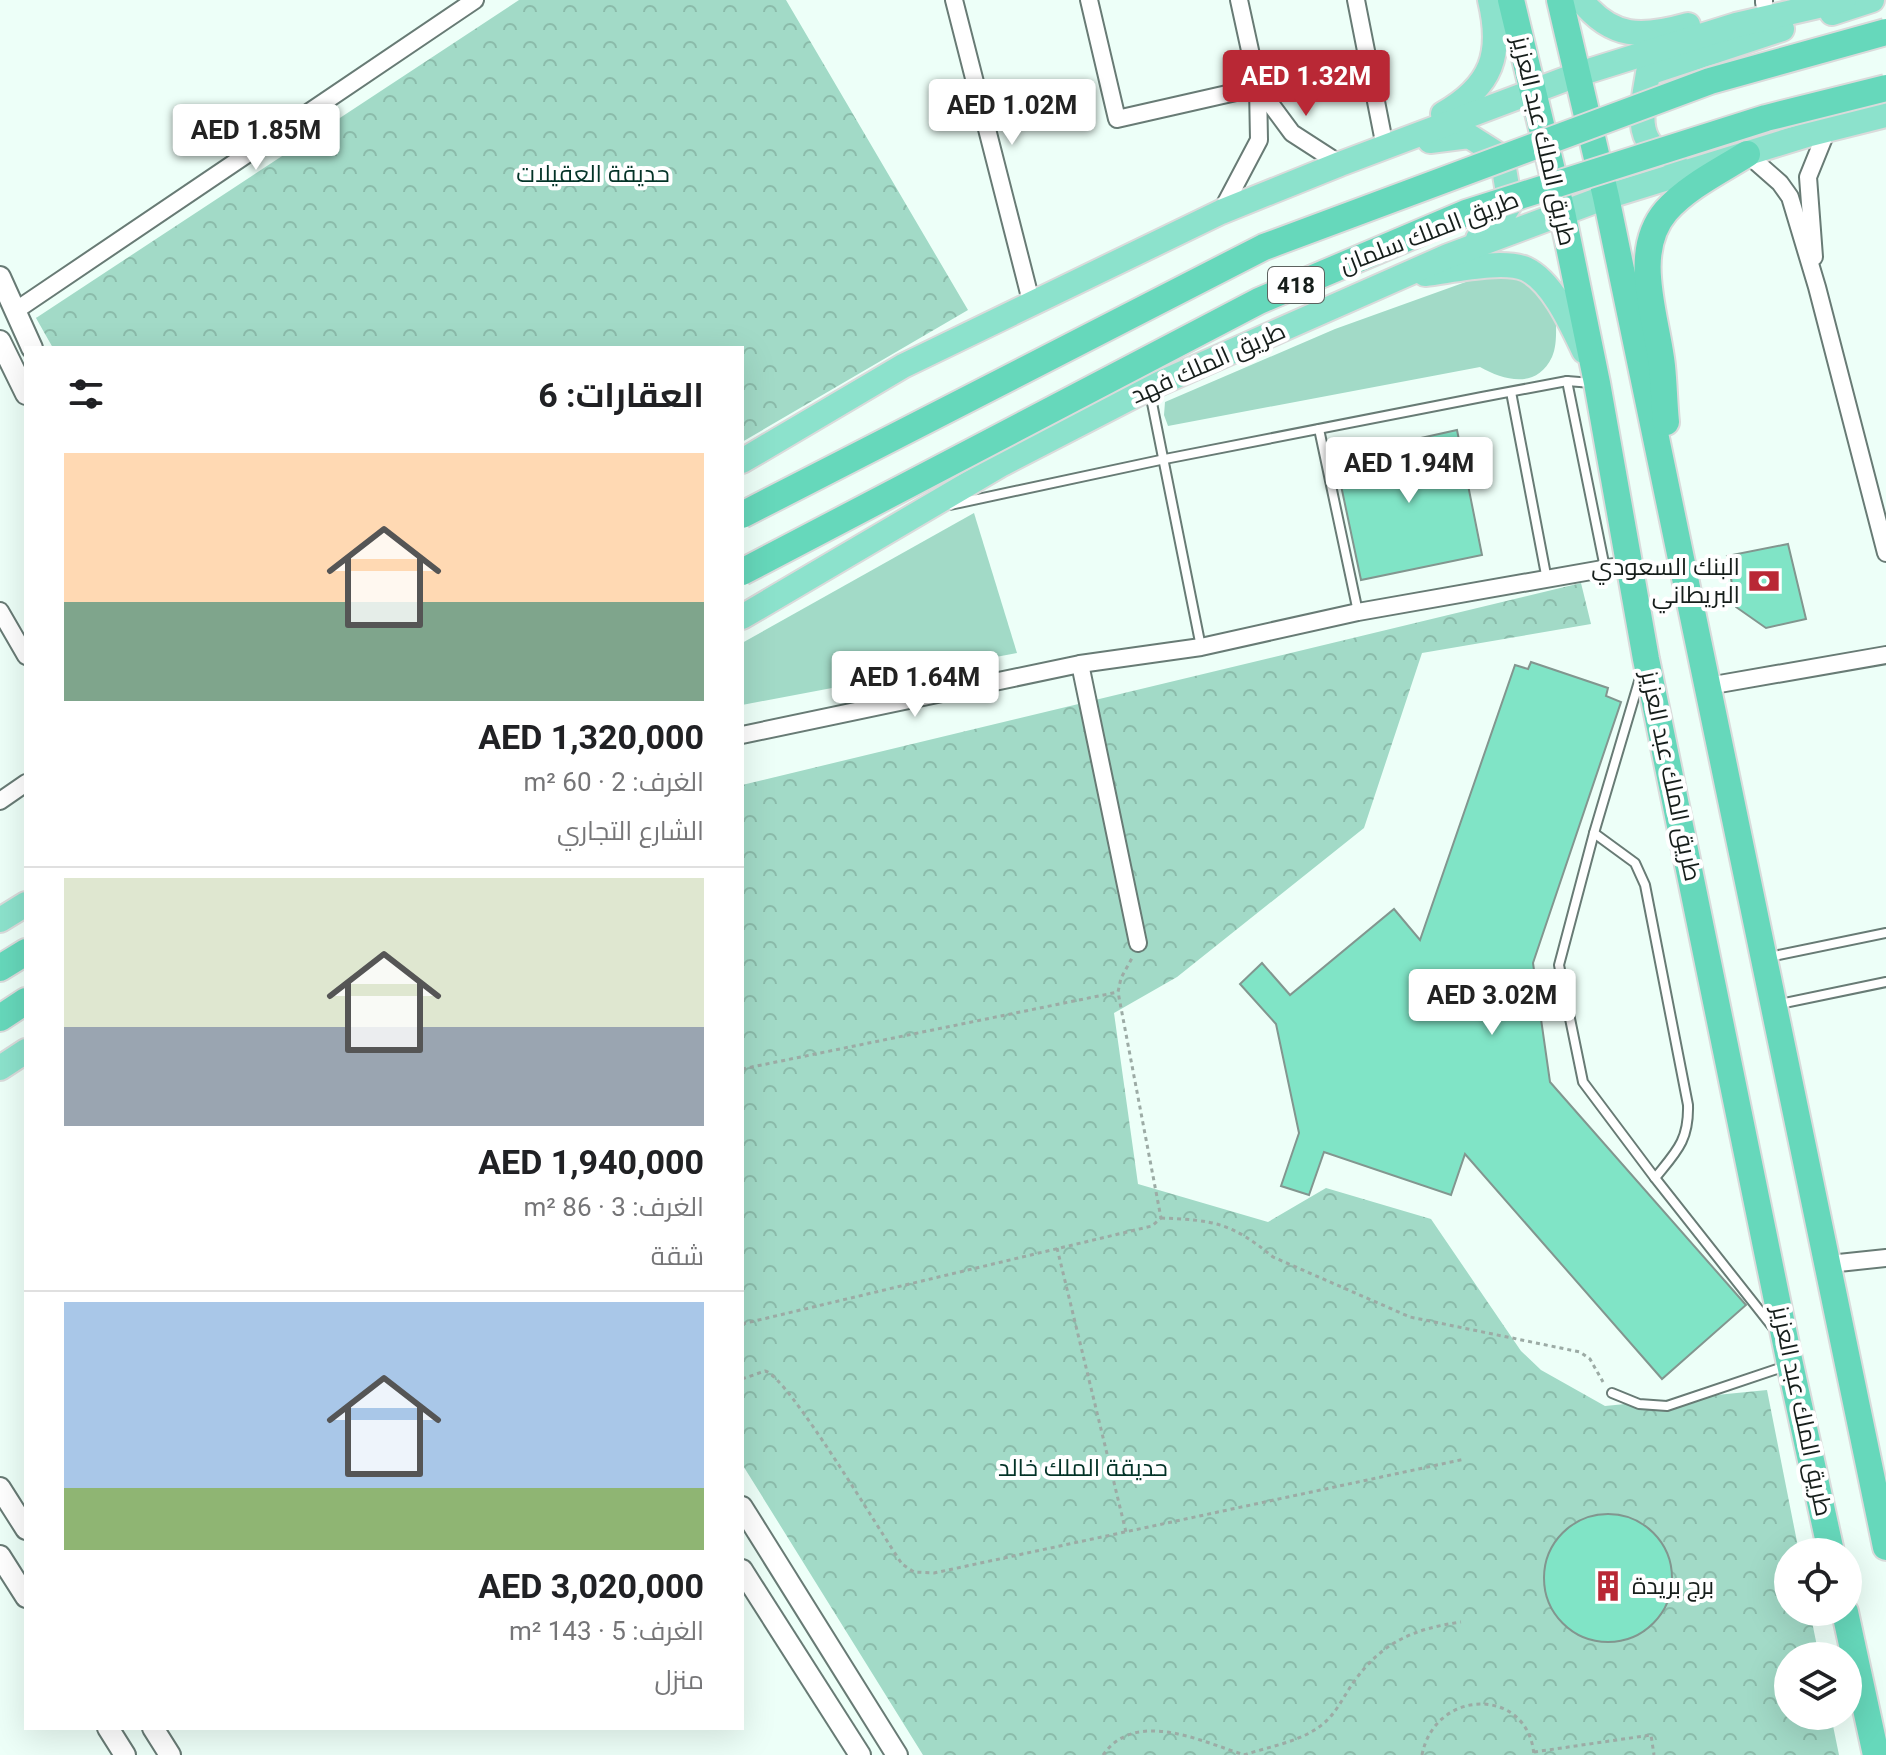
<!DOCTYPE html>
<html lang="ar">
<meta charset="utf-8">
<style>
:root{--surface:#fff;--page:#f2f2f2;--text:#202124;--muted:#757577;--line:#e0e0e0;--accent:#b92835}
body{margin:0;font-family:Roboto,Cairo,sans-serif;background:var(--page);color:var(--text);direction:rtl;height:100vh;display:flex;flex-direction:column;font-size:30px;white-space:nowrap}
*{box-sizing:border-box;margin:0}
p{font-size:26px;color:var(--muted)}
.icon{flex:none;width:44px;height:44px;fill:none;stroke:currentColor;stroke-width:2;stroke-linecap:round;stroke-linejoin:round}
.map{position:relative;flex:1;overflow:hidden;direction:ltr}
.panel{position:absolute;left:24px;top:346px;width:720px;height:1384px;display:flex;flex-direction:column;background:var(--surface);border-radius:0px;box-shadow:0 8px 32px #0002;direction:rtl}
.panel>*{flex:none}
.controls{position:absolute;left:1774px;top:1538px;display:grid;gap:16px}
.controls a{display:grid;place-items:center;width:88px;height:88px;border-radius:50%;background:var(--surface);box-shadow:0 8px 32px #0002;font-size:40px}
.price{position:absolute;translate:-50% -68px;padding:0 18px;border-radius:8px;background:#fff;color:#222;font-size:26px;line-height:52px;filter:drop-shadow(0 2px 4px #0008)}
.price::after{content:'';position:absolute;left:50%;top:48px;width:24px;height:18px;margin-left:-12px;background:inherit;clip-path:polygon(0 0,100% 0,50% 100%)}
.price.active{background:var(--accent);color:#fff}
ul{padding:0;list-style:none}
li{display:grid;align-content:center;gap:16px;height:424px;padding:0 40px}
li+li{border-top:2px solid var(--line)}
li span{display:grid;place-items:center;height:248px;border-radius:0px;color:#555}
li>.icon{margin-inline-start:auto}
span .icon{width:144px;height:144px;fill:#fffc;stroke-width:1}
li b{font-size:34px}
h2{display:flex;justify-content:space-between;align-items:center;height:96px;padding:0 40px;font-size:34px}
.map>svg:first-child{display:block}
</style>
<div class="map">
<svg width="1886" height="1755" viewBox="0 0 1886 1755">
<defs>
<pattern id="park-crowns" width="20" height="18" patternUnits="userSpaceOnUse" patternTransform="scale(2)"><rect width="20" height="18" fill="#a2dac7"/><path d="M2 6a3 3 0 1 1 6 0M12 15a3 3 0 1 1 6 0" fill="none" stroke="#8bbbaa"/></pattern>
</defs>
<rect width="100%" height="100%" fill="#edfff8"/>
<g fill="#a2dac7">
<path d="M 1499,270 L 1525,275 L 1556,319 C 1556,331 1557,346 1552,357 C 1537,389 1505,381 1480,367 L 1168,426 L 1164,415 L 1165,402 L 1335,329 Z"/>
<path d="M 974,513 L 1017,653 L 742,705 L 742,643 Z"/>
</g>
<g fill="url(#park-crowns)">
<path d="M 519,0 L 786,0 L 968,310 L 742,442 L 742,348 L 53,348 L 36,318 Z"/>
<path d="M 1581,583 L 1591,624 L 1422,653 L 1364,828 L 1177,977 L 1114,1013 L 1138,1184 L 1268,1222 L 1326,1188 L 1431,1219 L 1521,1351 L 1541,1370 L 1605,1406 L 1767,1390 L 1799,1552 L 1788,1552 L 1788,1612 L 1810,1612 L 1819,1656 L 1788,1656 L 1788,1716 L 1831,1716 L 1839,1755 L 923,1755 L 742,1464 L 742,785 Z"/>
</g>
<g fill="#80e4c6" stroke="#82968f" stroke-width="2">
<path d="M 1457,430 L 1482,555 L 1361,580 L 1335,457 Z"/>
<path d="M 1788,544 L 1806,619 L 1766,628 L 1736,607 L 1727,556 Z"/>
<path d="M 1531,662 L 1608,688 L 1606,696 L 1621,702 L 1533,963 L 1550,1082 L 1746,1305 L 1662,1379 L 1465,1154 L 1451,1195 L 1324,1152 L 1309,1195 L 1281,1186 L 1299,1133 L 1276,1024 L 1240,984 L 1262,963 L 1290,995 L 1394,909 L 1420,940 L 1515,665 L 1528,669 Z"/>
<circle cx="1608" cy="1578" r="64"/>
</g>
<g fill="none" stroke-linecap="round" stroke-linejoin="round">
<defs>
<g id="service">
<path d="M 1567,381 L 1605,568"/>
<path d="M 1511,392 L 1547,580"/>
<path d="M 1150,393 L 1201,647"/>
<path d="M 1319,429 L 1358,612"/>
<path d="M 950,505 L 1165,459 L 1482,397 L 1567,381 L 1592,383"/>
<path d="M 1640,678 L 1594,833 L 1559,965 L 1583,1082 L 1655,1178 L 1775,1330"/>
<path d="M 1594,833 L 1635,863 L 1645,885 L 1688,1105 C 1689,1141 1676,1152 1655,1178"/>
<path d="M 1769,957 L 1886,933"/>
<path d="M 1775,1005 L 1886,982"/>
<path d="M 1612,1393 L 1639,1404 L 1667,1406 L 1786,1366"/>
</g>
<g id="minor">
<path d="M 954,0 L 1032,305"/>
<path d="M 1089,0 L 1117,119 L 1258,87"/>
<path d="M 1239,0 L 1258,87 L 1292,133 L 1340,164"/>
<path d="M 1356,0 L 1385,147"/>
<path d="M 1764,0 L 1764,3"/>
<path d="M 1747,154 L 1780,183 L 1790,197 L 1817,287 L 1886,553"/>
<path d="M 1221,212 L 1259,140 L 1258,87"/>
<path d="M 1814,257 L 1808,177 L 1827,130"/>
<path d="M 15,311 L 475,0"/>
<path d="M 0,611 L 26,656"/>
<path d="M 1080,664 L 1138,943"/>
<path d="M 1708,686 L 1886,655"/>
<path d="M 742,735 L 1080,664 L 1201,647 L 1358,612 L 1631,564"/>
<path d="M 0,801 L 26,783"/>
<path d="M 1829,1264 L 1886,1258"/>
</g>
<g id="tertiary">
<path d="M 0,277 L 32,348"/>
<path d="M 0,341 L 26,394"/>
<path d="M 0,1488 L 26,1529"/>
<path d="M 742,1507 L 897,1755"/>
<path d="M 0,1556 L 26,1597"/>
<path d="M 742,1570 L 860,1755"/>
<path d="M 108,1728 L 125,1755"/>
<path d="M 153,1728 L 170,1755"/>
</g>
<g id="primary">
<path d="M 1581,0 C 1612,39 1642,38 1688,25"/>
<path d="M 1832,13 L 1872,0"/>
<path d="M 1443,114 C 1492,86 1503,54 1490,0"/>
<path d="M 1430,141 L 1469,136 L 1502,157 L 1510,204 L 1494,230 L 1478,239"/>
<path d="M 1675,157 C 1630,148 1643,106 1648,73 L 1782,29"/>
<path d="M 1425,274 C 1451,271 1503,259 1526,269 C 1553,282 1572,326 1584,351"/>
<path d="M 742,461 L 903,366 L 1221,212 L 1340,164 L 1579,74 L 1736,25 L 1844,0"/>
<path d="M 742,617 L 1002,464 L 1149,388 L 1448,256 L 1606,197 L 1810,134 L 1886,115"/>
<path d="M 0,920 L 26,904"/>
<path d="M 0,1068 L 26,1051"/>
</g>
<g id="trunk">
<path d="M 1511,0 L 1562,212 L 1597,383 L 1646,659 L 1790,1364 L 1831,1552"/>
<path d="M 1560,0 L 1606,197 L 1886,1547"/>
<path d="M 1666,422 C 1664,403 1664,385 1662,366 C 1657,318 1630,253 1666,211 C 1687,187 1720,171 1747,154"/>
<path d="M 0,968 L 26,952"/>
<path d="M 0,1018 L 26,1001"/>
<path d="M 1845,1612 L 1876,1755"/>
</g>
</defs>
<use href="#service" stroke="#687b75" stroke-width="12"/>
<use href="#minor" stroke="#687b75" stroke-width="20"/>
<use href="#tertiary" stroke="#687b75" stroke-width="24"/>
<use href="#primary" stroke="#dadbdb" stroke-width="28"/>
<use href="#trunk" stroke="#dadbdb" stroke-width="30"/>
<g stroke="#9caba5" stroke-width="3" stroke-dasharray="4 4" stroke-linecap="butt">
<path d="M 742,1069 L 1118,992"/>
<path d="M 1161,1218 C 1214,1220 1232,1223 1273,1257 L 1410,1317 L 1580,1352 L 1590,1359 L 1603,1382"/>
<path d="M 1057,1248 L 1126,1532"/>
<path d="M 742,1324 L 1152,1226 L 1161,1218 L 1118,992 L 1121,978 L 1132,958"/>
<path d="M 742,1379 L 765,1371 C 787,1375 882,1535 902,1564 L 914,1572 L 934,1573 L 1465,1459"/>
<path d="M 1534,1752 L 1651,1735 L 1654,1755"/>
<path d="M 1103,1755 C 1136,1708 1202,1742 1245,1755"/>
<path d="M 1244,1755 C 1270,1746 1302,1742 1324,1723 C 1336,1713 1344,1696 1353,1683 C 1382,1642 1413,1629 1461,1622"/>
<path d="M 1422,1755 C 1435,1688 1528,1686 1534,1755"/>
</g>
<use href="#service" stroke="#fff" stroke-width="8"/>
<use href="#minor" stroke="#fff" stroke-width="16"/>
<use href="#tertiary" stroke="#fff" stroke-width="20"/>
<use href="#primary" stroke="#8ce2cc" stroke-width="24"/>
<use href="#trunk" stroke="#66d8bb" stroke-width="26"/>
<defs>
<g id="trunk-bridge">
<path d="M 742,515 L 1264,247 L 1710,81 L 1886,32"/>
<path d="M 742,572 L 1259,301 L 1466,213 L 1766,118 L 1886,88"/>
</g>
</defs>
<use href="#trunk-bridge" stroke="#dadbdb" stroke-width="30" stroke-linecap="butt"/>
<use href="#trunk-bridge" stroke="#66d8bb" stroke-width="26"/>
</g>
<defs>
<symbol id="bank-bare" viewBox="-9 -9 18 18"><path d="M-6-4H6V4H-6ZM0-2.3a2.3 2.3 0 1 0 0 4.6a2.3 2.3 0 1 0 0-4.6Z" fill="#b92835" stroke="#fff" stroke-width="2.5" paint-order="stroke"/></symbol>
<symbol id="building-bare" viewBox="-9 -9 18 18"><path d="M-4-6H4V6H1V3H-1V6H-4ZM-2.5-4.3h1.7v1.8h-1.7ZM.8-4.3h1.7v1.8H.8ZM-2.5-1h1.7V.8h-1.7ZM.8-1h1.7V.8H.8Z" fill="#b92835" stroke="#fff" stroke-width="2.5" paint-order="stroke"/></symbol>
</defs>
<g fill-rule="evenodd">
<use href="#bank-bare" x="1742" y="559" width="44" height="44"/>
<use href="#building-bare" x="1586" y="1564" width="44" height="44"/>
</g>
<g text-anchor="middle" stroke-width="8" stroke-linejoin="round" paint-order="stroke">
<rect fill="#fff" stroke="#5c625f" stroke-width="2" x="1268" y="267" width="56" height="36" rx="6"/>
<g font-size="22" font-weight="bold" fill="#161e1b">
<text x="1296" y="293">418</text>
</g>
<g font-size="24" fill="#161e1b" stroke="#fff">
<text transform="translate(1544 141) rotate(77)" y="8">طريق الملك عبد العزيز</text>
<text transform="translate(1429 232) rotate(-21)" y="8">طريق الملك سلمان</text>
<text transform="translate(1208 363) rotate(-24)" y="8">طريق الملك فهد</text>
<text transform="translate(1671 776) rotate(78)" y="8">طريق الملك عبد العزيز</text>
<text transform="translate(1802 1411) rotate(78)" y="8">طريق الملك عبد العزيز</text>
</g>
<g font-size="24" fill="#033327" stroke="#fff">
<text x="593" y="182">حديقة العقيلات</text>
<text x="1083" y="1476">حديقة الملك خالد</text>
</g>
<g font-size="24" fill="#161e1b" stroke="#fff" text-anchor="end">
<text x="1740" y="575">البنك السعودي<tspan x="1740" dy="28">البريطاني</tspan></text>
<text x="1632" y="1594" text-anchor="start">برج بريدة</text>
</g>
</g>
</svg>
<div class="controls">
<a><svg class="icon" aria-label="locate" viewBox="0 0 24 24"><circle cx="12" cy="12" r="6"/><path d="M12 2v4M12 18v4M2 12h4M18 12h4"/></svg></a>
<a><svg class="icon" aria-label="layers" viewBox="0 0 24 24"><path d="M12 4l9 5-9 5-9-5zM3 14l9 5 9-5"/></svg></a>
</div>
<b class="price active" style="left:1306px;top:118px">AED 1.32M</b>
<b class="price" style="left:1012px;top:147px">AED 1.02M</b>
<b class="price" style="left:256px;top:172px">AED 1.85M</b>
<b class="price" style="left:1409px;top:505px">AED 1.94M</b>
<b class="price" style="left:915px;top:719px">AED 1.64M</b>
<b class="price" style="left:1492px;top:1037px">AED 3.02M</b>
<section class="panel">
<h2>العقارات: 6<svg class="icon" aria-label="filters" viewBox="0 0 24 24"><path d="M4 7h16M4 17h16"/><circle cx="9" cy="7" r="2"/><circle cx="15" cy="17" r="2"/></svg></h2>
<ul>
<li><span style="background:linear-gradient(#ffd9b3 60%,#7fa58c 0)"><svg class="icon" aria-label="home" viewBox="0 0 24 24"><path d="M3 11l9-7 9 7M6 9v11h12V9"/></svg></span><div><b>AED 1,320,000</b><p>الغرف: 2 · 60 m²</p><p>الشارع التجاري</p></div></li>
<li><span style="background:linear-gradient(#dfe7d0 60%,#9aa5b1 0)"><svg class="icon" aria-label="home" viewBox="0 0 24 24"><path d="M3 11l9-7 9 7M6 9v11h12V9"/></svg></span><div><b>AED 1,940,000</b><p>الغرف: 3 · 86 m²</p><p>شقة</p></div></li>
<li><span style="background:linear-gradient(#a9c7e8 75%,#8fb573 0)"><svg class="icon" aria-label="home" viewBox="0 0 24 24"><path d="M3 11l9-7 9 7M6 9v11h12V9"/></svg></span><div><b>AED 3,020,000</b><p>الغرف: 5 · 143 m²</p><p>منزل</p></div></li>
</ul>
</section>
</div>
